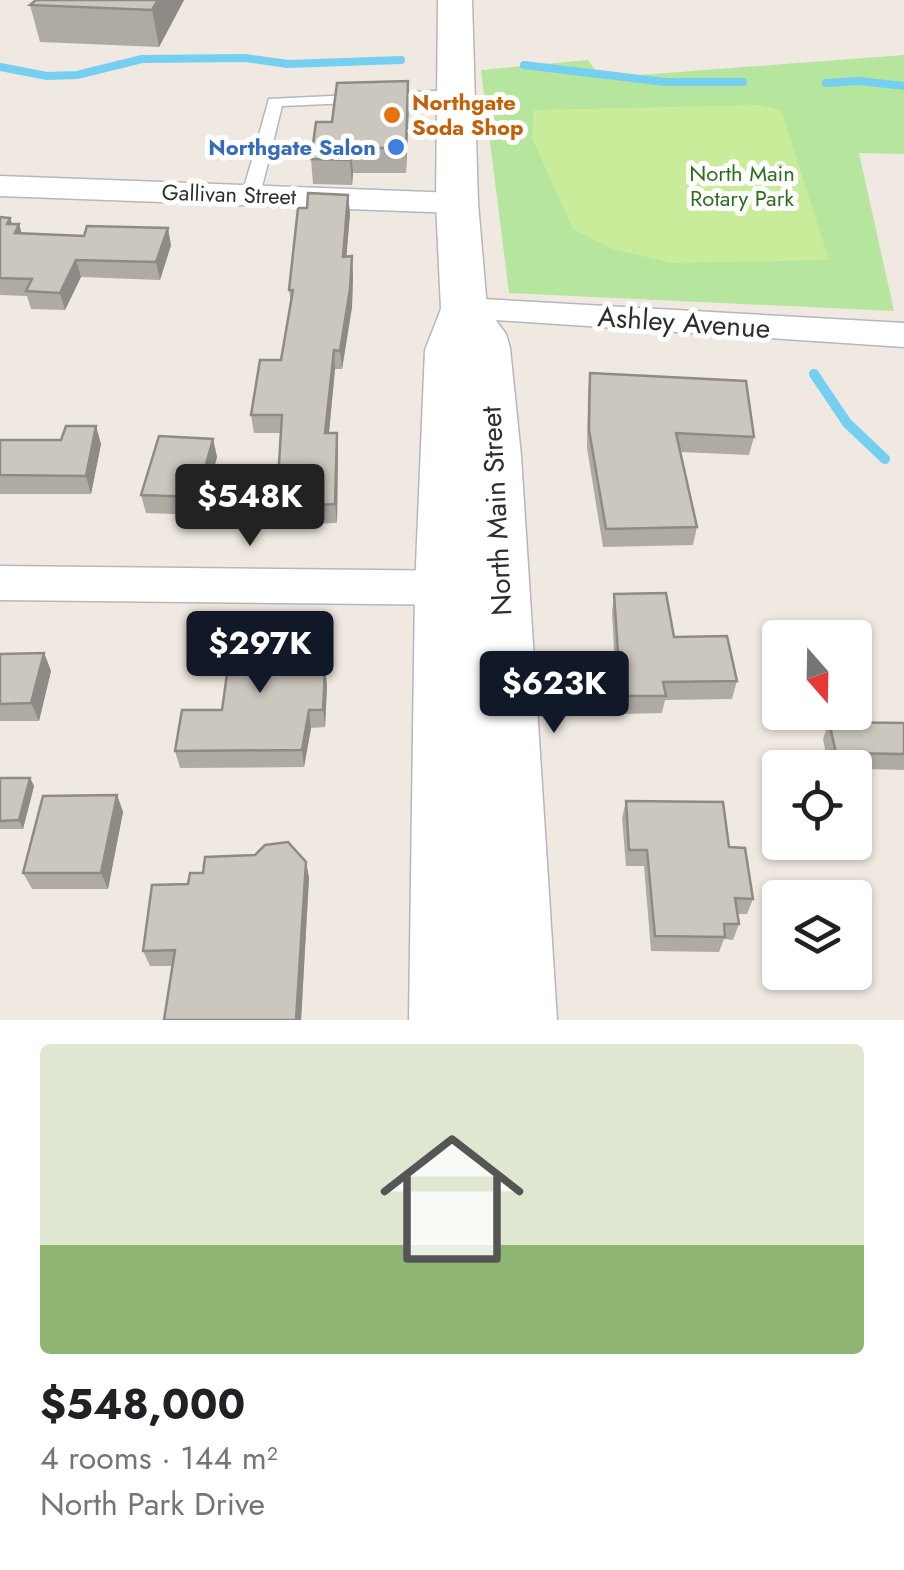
<!DOCTYPE html>
<meta charset="utf-8">
<style>
:root{--surface:#fff;--page:#f2f2f2;--text:#202124;--muted:#757577;--line:#e0e0e0;--accent:#111827}
body{margin:0;font-family:Jost,sans-serif;background:var(--page);color:var(--text);height:100vh;display:flex;flex-direction:column;font-size:38px;white-space:nowrap}
*{box-sizing:border-box;margin:0}
p{font-size:32px;color:var(--muted)}
.icon{flex:none;width:55px;height:55px;fill:none;stroke:currentColor;stroke-width:2;stroke-linecap:round;stroke-linejoin:round}
.map{position:relative;height:1020px;overflow:hidden}
.sheet{display:flex;flex-direction:column;background:var(--surface);flex:1}
.sheet>*{flex:none}
.needle{width:65px;rotate:160deg}
.tools{position:absolute;left:762px;top:620px;display:grid;gap:20px}
.tools a{display:grid;place-items:center;width:110px;height:110px;border-radius:10px;background:var(--surface);box-shadow:0 2px 8px #0004;font-size:50px}
.price{position:absolute;translate:-50% -85px;padding:0 22px;border-radius:10px;background:var(--accent);color:#fff;font-size:32px;line-height:65px;filter:drop-shadow(0 2px 5px #0008)}
.price::after{content:'';position:absolute;left:50%;top:60px;width:30px;height:22px;margin-left:-15px;background:inherit;clip-path:polygon(0 0,100% 0,50% 100%)}
.price.selected{background:#222;color:#fff}
ul{padding:0;list-style:none}
li{display:grid;align-content:center;gap:20px;height:530px;padding:0 40px}
li+li{border-top:2px solid var(--line)}
li span{display:grid;place-items:center;height:310px;border-radius:10px;color:#555}
li>.icon{margin-inline-start:auto}
span .icon{width:180px;height:180px;fill:#fffc;stroke-width:1}
li b{font-size:42px}
.map>svg:first-child{display:block}
</style>
<div class="map">
<svg width="904" height="1020" viewBox="0 0 904 1020">
<rect width="100%" height="100%" fill="#efe9e1"/>
<path fill="#b6e59e" d="M 904,55 L 904,154 L 859,153 L 894,311 L 509,293 L 481,70 L 588,60 L 598,74 L 627,76 Z"/>
<path fill="#c9ec9a" d="M 760,105 L 781,110 L 829,260 L 671,263 L 613,249 L 573,229 L 532,138 L 534,110 Z"/>
<g fill="none" stroke-linecap="round" stroke-linejoin="round">
<g stroke="#75cff0" stroke-width="8">
<path d="M 524,65 L 665,82 L 743,82"/>
<path d="M 0,67 L 47,76 L 77,75 L 142,59 L 245,58 L 288,64 L 401,60"/>
<path d="M 826,83 L 859,81 L 904,86"/>
</g>
<path stroke="#75cff0" stroke-width="10" d="M 814,374 L 847,423 L 885,459"/>
<defs>
<path id="lane" d="M 456,90 L 461,92 L 461,98 L 282,106 L 260,195 L 251,200 L 242,195 L 269,99 Z"/>
<g id="street">
<path d="M 0,176 L 457,193 L 469,196 L 473,203 L 469,210 L 457,213 L 0,196 Z"/>
<path d="M 464,298 L 904,323 L 904,347 L 451,317 L 446,309 L 451,301 Z"/>
<path d="M 0,566 L 470,571 L 486,576 L 492,588 L 486,600 L 470,605 L 0,600 Z"/>
</g>
<path id="secondary" d="M 438,0 L 472,0 L 478,203 L 487,308 L 506,334 L 510,348 L 521,456 L 557,1020 L 409,1020 L 415,589 L 425,350 L 441,309 L 436,203 Z"/>
</defs>
<use href="#lane" stroke="#b4b7c1" stroke-width="3"/>
<use href="#street" stroke="#b4b7c1" stroke-width="3"/>
<use href="#secondary" stroke="#b4b7c1" stroke-width="3"/>
<use href="#lane" fill="#fff" fill-rule="evenodd"/>
<use href="#street" fill="#fff" fill-rule="evenodd"/>
<use href="#secondary" fill="#fff" fill-rule="evenodd"/>
</g>
<g fill="#afaba4">
<path d="M 184,0 L 159,47 L 40,42 L 30,5 Z"/>
<path d="M 408,81 L 406,173 L 353,173 L 352,185 L 313,184 L 311,159 L 332,122 Z"/>
<path d="M 350,213 L 346,256 L 353,275 L 352,307 L 342,369 L 335,369 L 329,433 L 338,451 L 337,523 L 306,524 L 304,513 L 280,514 L 277,496 L 280,433 L 254,433 L 251,415 L 281,360 L 291,303 L 289,290 Z"/>
<path d="M 0,217 L 10,218 L 12,224 L 19,224 L 22,234 L 171,245 L 160,280 L 81,277 L 65,310 L 31,309 L 27,296 L 0,295 Z"/>
<path d="M 590,373 L 754,437 L 749,455 L 680,452 L 697,527 L 693,545 L 603,547 L 587,448 L 588,392 Z"/>
<path d="M 213,439 L 217,457 L 201,515 L 146,513 L 141,495 Z"/>
<path d="M 0,440 L 101,444 L 91,494 L 0,494 Z"/>
<path d="M 614,594 L 737,681 L 732,699 L 665,700 L 662,713 L 624,714 L 619,670 L 615,669 L 612,612 Z"/>
<path d="M 315,647 L 316,669 L 325,668 L 327,686 L 325,727 L 311,728 L 304,767 L 180,768 L 175,751 L 222,710 Z"/>
<path d="M 44,653 L 51,671 L 39,721 L 0,721 L 0,654 Z"/>
<path d="M 829,722 L 904,723 L 904,770 L 829,768 L 823,739 Z"/>
<path d="M 0,778 L 30,778 L 34,786 L 23,829 L 0,829 Z"/>
<path d="M 117,795 L 123,812 L 108,889 L 32,889 L 23,873 Z"/>
<path d="M 626,801 L 729,847 L 753,899 L 747,914 L 738,914 L 739,924 L 733,940 L 724,939 L 719,952 L 651,951 L 644,866 L 626,866 L 622,818 Z"/>
<path d="M 306,862 L 309,878 L 301,1020 L 164,1020 L 172,966 L 150,966 L 143,951 L 188,884 L 203,873 Z"/>
</g>
<g fill="#8e8b86">
<path d="M 158,0 L 184,0 L 159,47 L 152,10 Z"/>
<path d="M 408,81 L 409,105 L 406,173 L 406,148 Z"/>
<path d="M 351,148 L 353,173 L 352,185 L 350,160 Z"/>
<path d="M 348,195 L 350,213 L 345,275 L 343,257 Z"/>
<path d="M 10,218 L 15,233 L 19,224 L 24,242 L 20,251 L 7,224 Z"/>
<path d="M 168,228 L 171,245 L 160,280 L 156,262 Z"/>
<path d="M 352,256 L 353,275 L 352,307 L 342,369 L 340,351 Z"/>
<path d="M 76,260 L 81,277 L 65,310 L 60,293 Z"/>
<path d="M 334,350 L 335,369 L 327,452 L 325,433 Z"/>
<path d="M 96,426 L 101,444 L 91,494 L 86,476 Z"/>
<path d="M 337,433 L 338,451 L 337,523 L 335,504 Z"/>
<path d="M 213,439 L 217,457 L 201,515 L 197,497 Z"/>
<path d="M 313,629 L 315,647 L 316,686 L 313,669 Z"/>
<path d="M 44,653 L 51,671 L 39,721 L 31,703 Z"/>
<path d="M 325,668 L 327,686 L 325,727 L 323,710 Z"/>
<path d="M 309,710 L 311,728 L 304,767 L 302,750 Z"/>
<path d="M 30,778 L 34,786 L 23,829 L 19,820 Z"/>
<path d="M 117,795 L 123,812 L 108,889 L 101,873 Z"/>
<path d="M 306,862 L 309,878 L 301,1020 L 296,1020 Z"/>
</g>
<g fill="#cbc7bf" stroke="#8e8b86" stroke-width="2.5">
<path d="M 36,0 L 158,0 L 152,10 L 30,5 Z"/>
<path d="M 408,81 L 406,148 L 351,148 L 350,160 L 311,159 L 316,122 L 332,122 L 337,83 Z"/>
<path d="M 308,193 L 348,195 L 343,257 L 352,256 L 350,289 L 340,351 L 334,350 L 325,433 L 337,433 L 335,504 L 303,506 L 304,494 L 277,496 L 282,415 L 251,415 L 260,360 L 281,360 L 293,290 L 289,290 L 298,208 L 307,208 Z"/>
<path d="M 0,217 L 10,218 L 7,224 L 19,224 L 15,233 L 84,236 L 87,226 L 168,228 L 156,262 L 76,260 L 60,293 L 26,291 L 32,279 L 0,278 Z"/>
<path d="M 590,373 L 746,381 L 754,437 L 676,433 L 697,527 L 606,529 L 589,430 Z"/>
<path d="M 66,426 L 96,426 L 86,476 L 0,475 L 0,440 L 61,440 Z"/>
<path d="M 159,436 L 213,439 L 197,497 L 141,495 Z"/>
<path d="M 666,593 L 674,637 L 727,636 L 737,681 L 663,682 L 666,696 L 628,696 L 622,652 L 618,652 L 614,594 Z"/>
<path d="M 313,629 L 313,669 L 325,668 L 323,710 L 309,710 L 302,750 L 175,751 L 182,710 L 222,710 L 233,631 Z"/>
<path d="M 44,653 L 31,703 L 0,704 L 0,654 Z"/>
<path d="M 829,722 L 904,723 L 904,754 L 836,753 Z"/>
<path d="M 0,778 L 30,778 L 19,820 L 0,821 Z"/>
<path d="M 117,795 L 101,873 L 23,873 L 43,796 Z"/>
<path d="M 626,801 L 723,802 L 729,847 L 745,848 L 753,899 L 735,898 L 739,924 L 724,924 L 725,937 L 655,936 L 647,850 L 629,850 Z"/>
<path d="M 288,842 L 306,862 L 296,1020 L 164,1020 L 175,950 L 143,951 L 152,885 L 188,884 L 190,873 L 203,873 L 205,857 L 255,855 L 265,845 Z"/>
</g>
<circle fill="#e8710a" stroke="#fff" stroke-width="4" cx="392" cy="115" r="10"/>
<circle fill="#3f7fe0" stroke="#fff" stroke-width="4" cx="396" cy="147" r="10"/>
<g text-anchor="middle" stroke-width="10" stroke-linejoin="round" paint-order="stroke">
<g font-size="22" font-weight="bold" fill="#c56008" stroke="#fff" text-anchor="start">
<text x="412" y="110">Northgate<tspan x="412" dy="25">Soda Shop</tspan></text>
</g>
<g font-size="22" font-weight="bold" fill="#366cbe" stroke="#fff" text-anchor="end">
<text x="376" y="155">Northgate Salon</text>
</g>
<g font-size="22" fill="#2c6e1b" stroke="#fff">
<text x="742" y="181">North Main<tspan x="742" dy="25">Rotary Park</tspan></text>
</g>
<g font-size="22" fill="#2e2e2e" stroke="#fff">
<text transform="translate(229 194) rotate(2)" y="8">Gallivan Street</text>
</g>
<g font-size="28" fill="#2e2e2e" stroke="#fff">
<text transform="translate(684 322) rotate(4)" y="10">Ashley Avenue</text>
<text transform="translate(496 511) rotate(-93)" y="10">North Main Street</text>
</g>
</g>
</svg>
<div class="tools">
<a><svg class="needle" viewBox="-14 -14 28 28"><path d="M0-13l5 13h-10z" fill="#e53935"/><path d="M0 13l5-13h-10z" fill="#757577"/></svg></a>
<a><svg class="icon" aria-label="locate" viewBox="0 0 24 24"><circle cx="12" cy="12" r="6"/><path d="M12 2v4M12 18v4M2 12h4M18 12h4"/></svg></a>
<a><svg class="icon" aria-label="layers" viewBox="0 0 24 24"><path d="M12 4l9 5-9 5-9-5zM3 14l9 5 9-5"/></svg></a>
</div>
<b class="price selected" style="left:250px;top:549px">$548K</b>
<b class="price" style="left:260px;top:696px">$297K</b>
<b class="price" style="left:554px;top:736px">$623K</b>
</div>
<section class="sheet">
<ul>
<li><span style="background:linear-gradient(#dfe7d0 65%,#8fb573 0)"><svg class="icon" aria-label="home" viewBox="0 0 24 24"><path d="M3 11l9-7 9 7M6 9v11h12V9"/></svg></span><div><b>$548,000</b><p>4 rooms · 144 m²</p><p>North Park Drive</p></div></li>
</ul>
</section>
